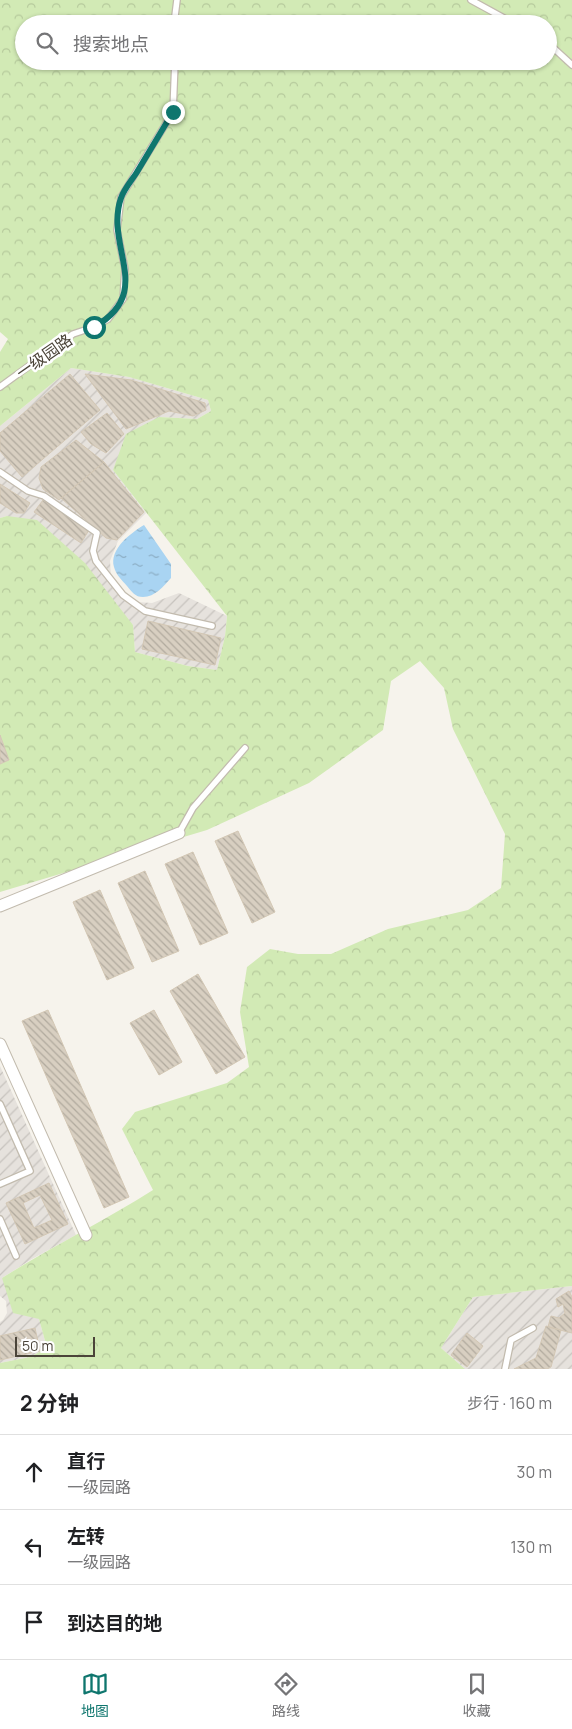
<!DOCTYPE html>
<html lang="zh">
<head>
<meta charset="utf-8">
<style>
	:root { --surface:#fff; --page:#f2f2f2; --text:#202124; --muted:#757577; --line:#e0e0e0; --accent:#0f766e }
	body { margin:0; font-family:Manrope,"Noto Sans SC",sans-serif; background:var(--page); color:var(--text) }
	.scale { position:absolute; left:15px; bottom:12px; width:80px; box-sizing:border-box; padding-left:5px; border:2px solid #4b4439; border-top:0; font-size:14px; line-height:18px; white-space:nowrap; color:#4b4439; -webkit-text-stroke:4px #fff; paint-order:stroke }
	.stop { position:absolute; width:15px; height:15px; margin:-11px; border:4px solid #0f766e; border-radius:50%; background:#fff }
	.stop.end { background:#0f766e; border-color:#fff; box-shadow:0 1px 5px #0008 }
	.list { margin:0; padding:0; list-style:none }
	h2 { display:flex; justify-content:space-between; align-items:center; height:65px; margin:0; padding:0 20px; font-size:21px }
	h2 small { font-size:16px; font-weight:400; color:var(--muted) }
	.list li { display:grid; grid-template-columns:32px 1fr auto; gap:15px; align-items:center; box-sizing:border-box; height:75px; padding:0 20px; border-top:1px solid var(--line) }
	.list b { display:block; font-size:19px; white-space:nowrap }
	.list p { margin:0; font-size:16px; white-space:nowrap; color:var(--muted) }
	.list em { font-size:16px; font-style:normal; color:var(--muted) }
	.icon { flex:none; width:28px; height:28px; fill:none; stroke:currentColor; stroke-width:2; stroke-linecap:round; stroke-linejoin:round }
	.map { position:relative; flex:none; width:572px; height:1369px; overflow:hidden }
	.search { position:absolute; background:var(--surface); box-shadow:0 1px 4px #0004; left:15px; right:15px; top:15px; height:55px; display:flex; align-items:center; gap:12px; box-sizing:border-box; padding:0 18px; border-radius:28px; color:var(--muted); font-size:19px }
	.sheet { height:290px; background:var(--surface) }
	nav { display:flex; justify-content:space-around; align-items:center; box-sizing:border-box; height:70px; border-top:1px solid var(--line); background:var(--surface); font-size:14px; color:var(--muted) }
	nav a { display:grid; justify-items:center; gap:2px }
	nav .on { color:var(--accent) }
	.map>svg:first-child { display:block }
	.industrial { fill:url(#industrial-furrows) }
	.forest { fill:url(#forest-crowns); fill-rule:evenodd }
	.water { fill:url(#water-ripples) }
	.building { fill:url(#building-back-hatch); stroke:#d3c7b4; fill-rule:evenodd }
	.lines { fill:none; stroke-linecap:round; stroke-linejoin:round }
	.service-casing { stroke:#c2bbae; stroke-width:8 }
	.minor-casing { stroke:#c2bbae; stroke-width:13 }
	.service { stroke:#fff; stroke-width:5.5 }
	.minor { stroke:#fff; stroke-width:11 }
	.route { stroke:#0f766e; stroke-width:6 }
	.labels { text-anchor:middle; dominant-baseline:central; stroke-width:5; stroke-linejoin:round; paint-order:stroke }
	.street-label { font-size:16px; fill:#4b4439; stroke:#fff }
</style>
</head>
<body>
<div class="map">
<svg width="572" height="1369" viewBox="0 0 572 1369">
	<defs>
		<pattern id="industrial-furrows" width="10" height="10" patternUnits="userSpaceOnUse" patternTransform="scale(1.25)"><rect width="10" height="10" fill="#e6e2dd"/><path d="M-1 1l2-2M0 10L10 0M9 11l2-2" fill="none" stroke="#c7c3be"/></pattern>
		<pattern id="forest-crowns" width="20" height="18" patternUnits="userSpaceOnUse" patternTransform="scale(1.25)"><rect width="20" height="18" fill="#d2eab5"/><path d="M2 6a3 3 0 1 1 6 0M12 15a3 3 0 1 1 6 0" fill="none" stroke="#b6ca9c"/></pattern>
		<pattern id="water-ripples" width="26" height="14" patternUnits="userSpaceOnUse" patternTransform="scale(1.25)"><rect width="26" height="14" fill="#a9d4f2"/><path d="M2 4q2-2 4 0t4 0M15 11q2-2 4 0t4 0" fill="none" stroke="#8caec5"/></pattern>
		<pattern id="building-back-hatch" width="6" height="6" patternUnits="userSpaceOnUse" patternTransform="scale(1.25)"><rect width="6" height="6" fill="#d8cfc1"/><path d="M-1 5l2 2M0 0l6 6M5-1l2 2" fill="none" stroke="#b1aa9e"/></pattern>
	</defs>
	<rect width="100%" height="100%" fill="#f6f3ec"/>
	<!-- industrial -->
	<path class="industrial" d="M 71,368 L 129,377 L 208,400 L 211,411 L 197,419 L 159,417 L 113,470 L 146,513 L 118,541 L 110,561 L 111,576 L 124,594 L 137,602 L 152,603 L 179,593 L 227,616 L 225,636 L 217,670 L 188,666 L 135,652 L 133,625 L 7,516 L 0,518 L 0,426 Z
		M 0,1066 L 76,1235 L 32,1259 L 2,1278 L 39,1319 L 47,1348 L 30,1357 L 0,1363 L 0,1322 L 3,1320 L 7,1313 L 6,1301 L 0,1296 Z
		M 572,1286 L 572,1369 L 465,1369 L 441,1348 L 473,1297 Z"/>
	<!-- forest -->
	<path class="forest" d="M 0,0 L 572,0 L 572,1286 L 473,1297 L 441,1348 L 465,1369 L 0,1369 L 0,1363 L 30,1357 L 47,1348 L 39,1319 L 13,1313 L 2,1278 C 51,1247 104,1221 153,1190 L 122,1129 L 135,1112 L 227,1083 L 249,1067 L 240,1012 L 247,967 L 270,949 L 298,954 L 331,954 L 388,929 L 468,910 L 501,888 L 505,834 L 453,729 L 444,688 L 420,661 L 391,681 L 383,730 L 309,783 L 207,830 L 0,892 L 0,764 L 9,760 L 0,735 L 0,518 L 7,516 L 37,520 L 85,563 L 133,625 L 135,652 L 188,666 L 217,670 L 225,636 L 227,616 L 113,470 L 126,434 L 159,417 L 197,419 L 211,411 L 208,400 L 129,377 L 71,368 L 0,426 L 0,352 L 8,339 L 0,332 ZM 24,24 L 548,24 L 548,61 L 24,61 Z"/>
	<!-- water -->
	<path class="water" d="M 144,525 L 171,564 L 171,578 C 164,586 155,597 143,597 C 135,597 132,592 127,586 C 122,580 116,575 114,567 C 109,549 131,533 144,525 Z"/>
	<!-- building -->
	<path class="building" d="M 70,374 L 100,410 L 22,477 L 0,451 L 0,433 Z
		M 85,374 L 131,380 L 205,403 L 206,410 L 193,416 L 169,411 L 126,429 Z
		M 107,413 L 124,434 L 106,453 L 91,444 L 81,432 Z
		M 76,440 L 104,462 L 59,500 L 43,489 L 39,478 L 41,467 Z
		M 104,462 L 144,512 L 117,540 L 106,538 L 61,498 Z
		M 0,484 L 30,503 L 24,513 L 16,513 L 0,503 Z
		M 43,500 L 89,530 L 81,543 L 34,512 Z
		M 148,621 L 221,638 L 215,665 L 142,649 Z
		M 0,735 L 9,760 L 0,764 Z
		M 238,831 L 275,912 L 252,923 L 215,841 Z
		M 193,852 L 228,933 L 200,945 L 165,864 Z
		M 145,871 L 179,951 L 152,962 L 118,883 Z
		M 100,890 L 134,968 L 107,980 L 73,902 Z
		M 198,974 L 245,1057 L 216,1074 L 170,991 Z
		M 48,1010 L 129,1197 L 104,1208 L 22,1021 Z
		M 154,1010 L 182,1062 L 159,1075 L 130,1023 Z
		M 49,1183 L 68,1224 L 25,1244 L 6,1203 ZM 40,1195 L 52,1220 L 34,1228 L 23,1203 Z
		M 569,1291 L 572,1297 L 572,1333 L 548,1327 L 551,1316 L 559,1318 L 565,1313 L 563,1304 L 558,1307 L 556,1299 Z
		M 546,1326 L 561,1330 L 551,1367 L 547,1369 L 514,1369 L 536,1358 Z
		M 35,1328 L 40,1351 L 0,1360 L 0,1336 Z
		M 467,1333 L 483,1346 L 467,1367 L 451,1355 Z"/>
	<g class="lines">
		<defs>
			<path id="service" d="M 471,0 L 515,24
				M 174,24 L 177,0
				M 548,43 L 572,65
				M 0,387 L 73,334 L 94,327 L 108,319 L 123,299 L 125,269 L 117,230 L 121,197 L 173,112 L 175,61
				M 0,472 L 28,491 L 44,496 L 97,533 L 93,551 L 96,561 L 123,595 L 145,611 L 212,626
				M 179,833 L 193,808 L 245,748
				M 0,1104 L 30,1171 L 0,1184
				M 0,1219 L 16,1256
				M 505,1369 L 511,1340 L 533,1328"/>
			<path id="minor" d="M 0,906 L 179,833
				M 0,1044 L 86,1235"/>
		</defs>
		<!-- service casing -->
		<use href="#service" class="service-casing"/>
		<!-- minor casing -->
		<use href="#minor" class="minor-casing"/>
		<!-- service -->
		<use href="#service" class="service"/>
		<!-- minor -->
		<use href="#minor" class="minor"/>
	</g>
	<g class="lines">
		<!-- route -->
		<path class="route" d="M 94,327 C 156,292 104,247 121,198 C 124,189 132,180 137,172 C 149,152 161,132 173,112"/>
	</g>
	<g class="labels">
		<!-- street labels -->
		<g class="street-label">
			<text transform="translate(44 356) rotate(-35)">一级园路</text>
		</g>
	</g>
</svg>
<div class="scale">50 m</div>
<div class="stop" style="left:94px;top:327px"></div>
<div class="stop end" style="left:173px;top:112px"></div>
<div class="search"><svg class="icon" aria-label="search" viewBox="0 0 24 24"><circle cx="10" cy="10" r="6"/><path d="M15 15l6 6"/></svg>搜索地点</div>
</div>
<section class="sheet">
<h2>2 分钟<small>步行 · 160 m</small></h2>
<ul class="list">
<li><svg class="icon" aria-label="ahead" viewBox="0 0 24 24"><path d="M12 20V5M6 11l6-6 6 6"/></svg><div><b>直行</b><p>一级园路</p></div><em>30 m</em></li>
<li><svg class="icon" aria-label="left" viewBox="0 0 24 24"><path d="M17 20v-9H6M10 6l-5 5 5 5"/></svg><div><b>左转</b><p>一级园路</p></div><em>130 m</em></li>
<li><svg class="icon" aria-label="arrive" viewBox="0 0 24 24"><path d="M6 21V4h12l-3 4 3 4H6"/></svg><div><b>到达目的地</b></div></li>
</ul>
</section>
<nav>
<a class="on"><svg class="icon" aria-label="map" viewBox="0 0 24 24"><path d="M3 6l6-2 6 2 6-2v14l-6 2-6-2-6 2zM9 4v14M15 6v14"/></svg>地图</a>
<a><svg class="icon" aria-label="directions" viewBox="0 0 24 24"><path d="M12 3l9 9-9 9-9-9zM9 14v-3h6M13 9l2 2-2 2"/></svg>路线</a>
<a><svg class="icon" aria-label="saved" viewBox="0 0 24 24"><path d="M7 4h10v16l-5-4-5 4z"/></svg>收藏</a>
</nav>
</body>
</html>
